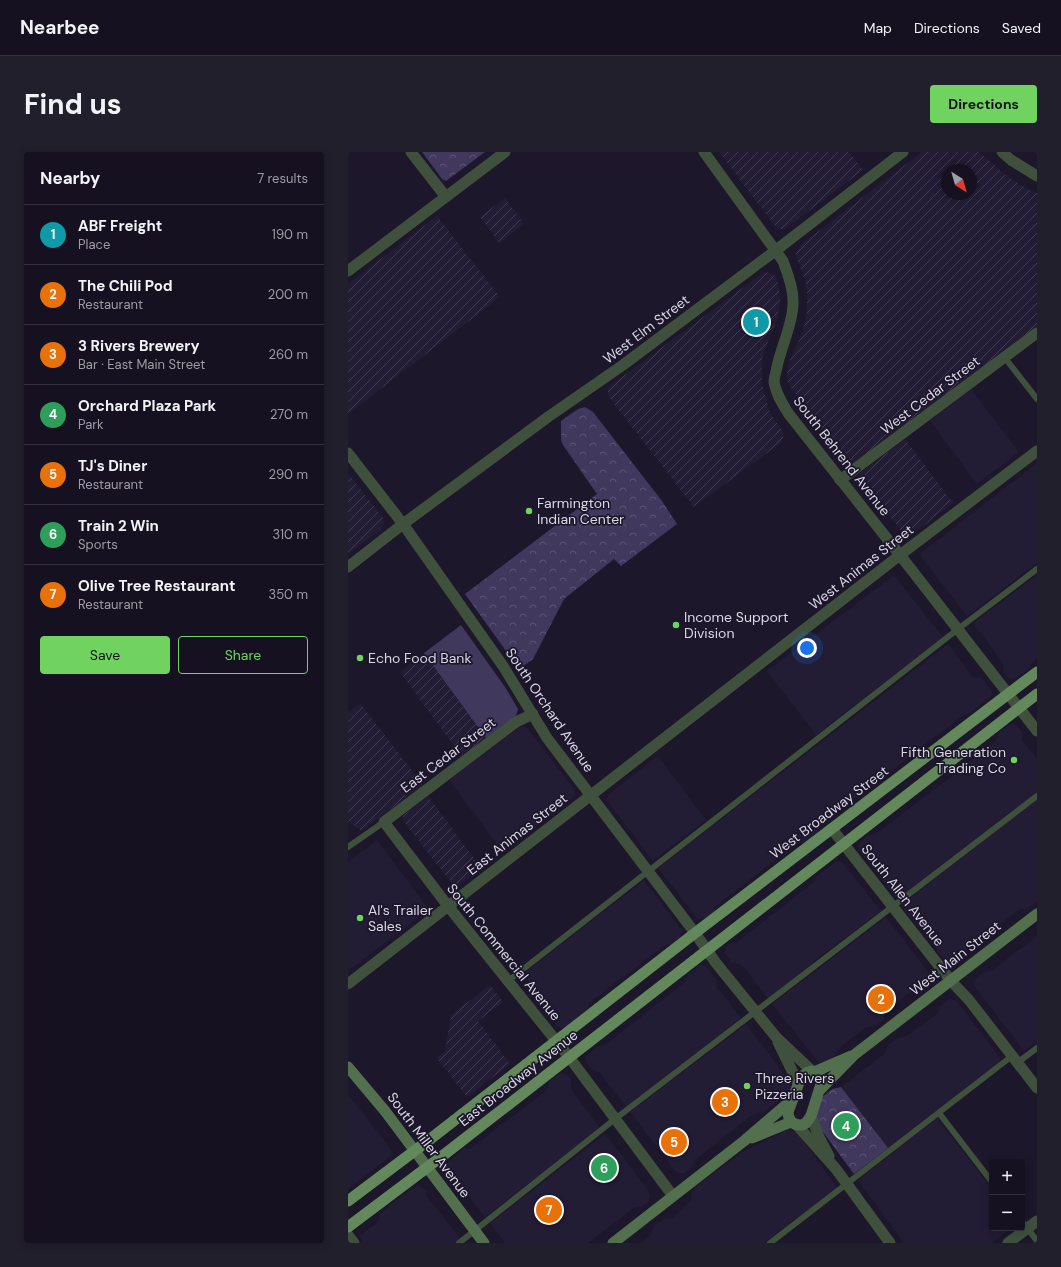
<!DOCTYPE html>
<html lang="en">
<head>
<meta charset="utf-8">
<style>
	:root { --surface:#151120; --page:#221f2d; --text:#f1f3f6; --muted:#9d9da5; --line:#34313e; --accent:#70d35f }
	body { margin:0; font-family:"DM Sans",sans-serif; background:var(--page); color:var(--text) }
	.controls { position:absolute; right:12px; bottom:12px; display:grid; overflow:hidden; border-radius:4px; box-shadow:0 2px 10px #0003 }
	.controls button { width:36px; height:36px; display:grid; place-items:center; padding:0; border:0; border-bottom:1px solid var(--line); background:var(--surface); color:var(--text); font:20px sans-serif }
	.compass { position:absolute; left:593px; top:12px; width:36px; height:36px; border-radius:50%; background:var(--surface); box-shadow:0 2px 10px #0003; rotate:143deg }
	.you { position:absolute; left:459px; top:496px; width:14px; height:14px; margin:-10px; border:3px solid #fff; border-radius:50%; background:#1a73e8; box-shadow:0 0 0 6px #1a73e833 }
	.badge { display:grid; place-items:center; width:26px; height:26px; border-radius:50%; background:var(--accent); color:#fff; font-size:13px; font-weight:700 }
	.pin { position:absolute; translate:-50% -50%; border:2px solid #fff; box-shadow:0 1px 4px #0006 }
	.list { margin:0; padding:0; list-style:none }
	h2 { display:flex; justify-content:space-between; align-items:center; height:52px; margin:0; padding:0 16px; font-size:17px }
	h2 small { font-size:13px; font-weight:400; color:var(--muted) }
	.list li { display:grid; grid-template-columns:26px 1fr auto; gap:12px; align-items:center; box-sizing:border-box; height:60px; padding:0 16px; border-top:1px solid var(--line) }
	.list b { display:block; font-size:15px; white-space:nowrap }
	.list p { margin:0; font-size:13px; white-space:nowrap; color:var(--muted) }
	.list em { font-size:13px; font-style:normal; color:var(--muted) }
	.actions { display:flex; gap:8px; padding:12px 16px }
	.actions a { flex:1; padding:9px 0; border:1px solid var(--accent); border-radius:4px; text-align:center; font-size:14px; color:var(--accent) }
	.actions .main { background:var(--accent); color:#111 }
	.map { position:relative; flex:none; width:689px; height:1091px; overflow:hidden; border-radius:4px }
	header { display:flex; align-items:center; gap:24px; box-sizing:border-box; height:56px; padding:0 20px; background:var(--surface); border-bottom:1px solid var(--line) }
	header strong { font-size:19px }
	nav { display:flex; gap:22px; margin-inline-start:auto; font-size:14px }
	.intro { display:flex; align-items:center; justify-content:space-between; box-sizing:border-box; height:96px; padding:0 24px }
	h1 { margin:0; font-size:28px }
	.button { padding:10px 18px; border-radius:4px; background:var(--accent); color:#111; font-size:14px; font-weight:700 }
	main { display:flex; gap:24px; padding:0 24px }
	aside { flex:1; background:var(--surface); border-radius:4px; box-shadow:0 2px 10px #0003 }
	.map>svg:first-child { display:block }
	.built { fill:#231c35 }
	.industrial { fill:url(#industrial-furrows); fill-rule:evenodd }
	.green { fill:#41385d }
	.park { fill:url(#park-crowns) }
	.lines { fill:none; stroke-linecap:round; stroke-linejoin:round }
	.service { stroke:#3f513c; stroke-width:6 }
	.minor { stroke:#3f513c; stroke-width:11 }
	.tertiary { stroke:#3f513c; stroke-width:11 }
	.secondary { stroke:#53704e; stroke-width:11 }
	.primary { stroke:#62885b; stroke-width:11 }
	.poi-dot { fill:#70d35f; stroke:#1c172a; stroke-width:1.5 }
	.labels { text-anchor:middle; dominant-baseline:central; stroke-width:3.5; stroke-linejoin:round; paint-order:stroke }
	.street-label { font-size:14px; fill:#dad7e5; stroke:#1c172a }
	.poi-label { font-size:14px; fill:#dad7e5; stroke:#1c172a; text-anchor:start }
</style>
</head>
<body>
<header>
<strong>Nearbee</strong>
<nav><a>Map</a><a>Directions</a><a>Saved</a></nav>
</header>
<div class="intro"><h1>Find us</h1><a class="button">Directions</a></div>
<main>
<aside>
<h2>Nearby<small>7 results</small></h2>
<ul class="list">
<li><span class="badge" style="background:#0f9aa8">1</span><div><b>ABF Freight</b><p>Place</p></div><em>190 m</em></li>
<li><span class="badge" style="background:#e8710a">2</span><div><b>The Chili Pod</b><p>Restaurant</p></div><em>200 m</em></li>
<li><span class="badge" style="background:#e8710a">3</span><div><b>3 Rivers Brewery</b><p>Bar · East Main Street</p></div><em>260 m</em></li>
<li><span class="badge" style="background:#2e9e5b">4</span><div><b>Orchard Plaza Park</b><p>Park</p></div><em>270 m</em></li>
<li><span class="badge" style="background:#e8710a">5</span><div><b>TJ's Diner</b><p>Restaurant</p></div><em>290 m</em></li>
<li><span class="badge" style="background:#2e9e5b">6</span><div><b>Train 2 Win</b><p>Sports</p></div><em>310 m</em></li>
<li><span class="badge" style="background:#e8710a">7</span><div><b>Olive Tree Restaurant</b><p>Restaurant</p></div><em>350 m</em></li>
</ul>
<div class="actions"><a class="main">Save</a><a>Share</a></div>
</aside>
<div class="map">
<svg width="689" height="1091" viewBox="0 0 689 1091">
	<defs>
		<pattern id="industrial-furrows" width="10" height="10" patternUnits="userSpaceOnUse"><rect width="10" height="10" fill="#231c35"/><path d="M-1 1l2-2M0 10L10 0M9 11l2-2" fill="none" stroke="#423c52"/></pattern>
		<pattern id="park-crowns" width="20" height="18" patternUnits="userSpaceOnUse"><rect width="20" height="18" fill="#41385d"/><path d="M2 6a3 3 0 1 1 6 0M12 15a3 3 0 1 1 6 0" fill="none" stroke="#5c5474"/></pattern>
	</defs>
	<rect width="100%" height="100%" fill="#1c172a"/>
	<!-- built -->
	<path class="built" d="M 623,237 L 671,300 L 629,332 L 582,269 Z
		M 689,311 L 689,411 L 619,464 L 573,405 L 573,401 Z
		M 689,423 L 689,506 L 684,511 L 680,518 L 668,526 L 662,527 L 656,522 L 655,519 L 655,511 L 625,471 Z
		M 545,424 L 548,426 L 595,485 L 468,583 L 419,519 Z
		M 600,492 L 625,525 L 628,526 L 634,526 L 643,538 L 644,542 L 641,546 L 622,561 L 617,562 L 472,673 L 469,681 L 456,690 L 448,692 L 368,754 L 366,760 L 358,766 L 353,767 L 348,765 L 310,716 Z
		M 665,572 L 670,574 L 674,580 L 674,588 L 689,607 L 689,640 L 549,747 L 511,698 L 511,691 L 520,683 L 526,683 L 604,624 L 605,618 L 608,615 L 617,614 L 647,590 L 650,582 L 652,579 L 661,573 Z
		M 175,574 L 180,577 L 226,637 L 227,642 L 226,645 L 155,700 L 101,628 L 172,575 Z
		M 310,604 L 358,668 L 305,709 L 258,647 L 261,642 Z
		M 689,647 L 689,749 L 679,757 L 672,757 L 668,760 L 618,797 L 614,806 L 606,812 L 600,812 L 553,753 Z
		M 29,688 L 80,756 L 80,758 L 0,819 L 0,710 Z
		M 489,709 L 495,711 L 533,759 L 465,810 L 461,815 L 420,847 L 395,814 L 392,812 L 384,811 L 377,801 L 377,795 L 382,791 L 389,790 L 466,730 L 469,724 Z
		M 296,728 L 334,778 L 332,786 L 324,792 L 317,793 L 241,851 L 239,858 L 218,875 L 213,876 L 210,875 L 204,868 L 205,859 L 175,822 Z
		M 538,765 L 581,821 L 582,828 L 575,834 L 567,836 L 538,860 L 536,867 L 527,874 L 517,876 L 491,896 L 486,906 L 472,912 L 424,852 Z
		M 689,784 L 689,889 L 676,899 L 627,835 L 625,831 L 628,826 L 635,820 L 643,819 Z
		M 352,813 L 358,814 L 369,828 L 369,835 L 393,866 L 278,955 L 251,920 L 245,918 L 238,910 L 238,904 L 248,895 L 257,893 L 337,830 L 340,822 Z
		M 601,847 L 607,848 L 611,852 L 652,906 L 651,910 L 540,996 L 493,935 L 536,902 L 540,893 L 549,886 L 557,885 L 590,861 L 592,854 Z
		M 398,872 L 442,929 L 444,935 L 442,940 L 416,960 L 404,963 L 346,1009 L 342,1017 L 337,1021 L 330,1021 L 327,1019 L 282,960 Z
		M 212,921 L 218,922 L 222,925 L 223,929 L 223,937 L 252,976 L 137,1065 L 101,1018 L 100,1013 L 101,1009 L 116,996 L 122,997 L 199,938 L 201,929 Z
		M 0,942 L 45,1000 L 43,1004 L 0,1037 Z
		M 589,966 L 644,1037 L 644,1076 L 663,1076 L 643,1091 L 556,1091 L 510,1028 Z
		M 441,977 L 445,978 L 450,981 L 489,1036 L 416,1091 L 293,1091 L 302,1084 L 307,1073 L 316,1067 L 325,1066 L 343,1048 L 343,1041 L 351,1032 L 394,1000 Z
		M 257,982 L 300,1038 L 302,1045 L 300,1050 L 293,1055 L 287,1055 L 240,1091 L 157,1091 L 142,1071 Z
		M 70,1033 L 78,1037 L 80,1039 L 77,1042 L 113,1087 L 108,1091 L 15,1091 L 12,1084 L 30,1070 L 33,1060 L 66,1035 Z"/>
	<!-- industrial -->
	<path class="industrial" d="M 371,0 L 501,0 L 515,18 L 437,77 L 430,77 L 427,74 Z
		M 574,0 L 632,0 L 656,22 L 676,35 L 689,41 L 689,174 L 503,315 L 440,232 L 439,222 L 441,210 L 455,179 L 459,159 L 459,139 L 457,128 L 449,108 L 448,101 L 454,92 ZM 599,18 L 623,18 L 623,42 L 599,42 Z
		M 157,46 L 176,72 L 151,91 L 132,65 Z
		M 89,64 L 152,145 L 0,262 L 0,132 Z
		M 416,120 L 423,121 L 427,124 L 429,128 L 432,142 L 432,150 L 429,168 L 415,202 L 414,210 L 414,232 L 422,261 L 436,281 L 434,290 L 346,355 L 263,248 L 260,242 L 260,237 L 263,233 Z
		M 557,287 L 605,351 L 561,385 L 557,384 L 510,323 Z
		M 0,321 L 35,366 L 36,370 L 35,374 L 32,378 L 0,402 Z
		M 76,501 L 138,586 L 114,605 L 52,520 Z
		M 12,551 L 75,633 L 13,679 L 0,669 L 0,560 Z
		M 80,644 L 133,716 L 109,735 L 105,733 L 54,667 L 56,663 Z
		M 142,833 L 155,850 L 130,869 L 162,912 L 119,945 L 89,906 L 97,899 L 103,863 Z"/>
	<!-- green -->
	<path class="green" d="M 113,473 L 157,535 L 170,557 L 168,564 L 138,586 L 76,501 Z"/>
	<!-- park -->
	<path class="park" d="M 74,0 L 137,0 L 98,29 L 94,27 Z
		M 237,255 L 245,260 L 314,349 L 329,372 L 273,414 L 266,407 L 216,447 L 185,507 L 171,517 L 117,442 L 249,342 L 215,293 L 213,288 L 213,269 L 230,257 Z
		M 493,935 L 540,996 L 506,1022 L 475,980 L 469,968 L 468,960 L 473,946 L 484,937 Z"/>
	<g class="lines">
		<!-- service -->
		<path class="service" d="M 657,206 L 689,247
			M 0,695 L 36,670
			M 160,829 L 610,477 L 689,417
			M 669,911 L 689,896
			M 591,961 L 644,1030
			M 674,1069 L 689,1089
			M 111,1091 L 267,967 L 689,644
			M 422,1091 L 664,904"/>
		<!-- minor -->
		<path class="minor" d="M 63,0 L 98,45
			M 492,328 L 689,181
			M 185,562 L 168,570 L 36,670 L 100,754 L 221,905 L 325,1044
			M 484,677 L 603,829 L 621,848 L 689,936
			M 0,832 L 552,403 L 689,299
			M 0,1083 L 6,1091"/>
		<!-- tertiary -->
		<path class="tertiary" d="M 356,0 L 435,109 C 440,123 446,138 445,153 C 444,174 433,195 429,215 C 428,220 426,226 426,230 C 428,242 434,251 440,261 L 552,403 L 689,579
			M 654,0 L 663,8 L 689,24
			M 0,119 L 157,0
			M 0,301 L 55,372 L 155,514 L 199,586 L 347,781 L 368,811 L 428,885 L 464,919
			M 0,415 L 55,372 L 200,265 L 275,213 L 427,99 L 555,0
			M 430,890 L 450,931
			M 463,964 L 471,985 L 481,1004
			M 448,972 L 488,1017 L 542,1091
			M 660,1091 L 689,1069"/>
		<!-- secondary -->
		<path class="secondary" d="M 0,915 L 37,959 L 136,1091
			M 464,919 L 472,924 L 473,932 L 463,964 L 458,971 L 454,973 C 445,974 440,968 440,960 L 453,925 L 460,920 Z
			M 466,920 L 503,904
			M 472,938 L 506,903 L 689,762
			M 404,986 L 443,970
			M 265,1091 L 396,989 L 445,947"/>
		<!-- primary -->
		<path class="primary" d="M 0,1049 L 81,988 L 347,781 L 689,520
			M 0,1075 L 93,1005 L 689,542"/>
	</g>
	<!-- markers -->
	<g class="poi-dot">
		<circle cx="181" cy="359" r="4"/>
		<circle cx="328" cy="473" r="4"/>
		<circle cx="12" cy="506" r="4"/>
		<circle cx="666" cy="608" r="4"/>
		<circle cx="12" cy="766" r="4"/>
		<circle cx="399" cy="934" r="4"/>
	</g>
	<g class="labels">
		<!-- street labels -->
		<g class="street-label">
			<text transform="translate(298 177) rotate(-37)">West Elm Street</text>
			<text transform="translate(582 243) rotate(-37)">West Cedar Street</text>
			<text transform="translate(494 304) rotate(52)">South Behrend Avenue</text>
			<text transform="translate(513 415) rotate(-38)">West Animas Street</text>
			<text transform="translate(202 558) rotate(56)">South Orchard Avenue</text>
			<text transform="translate(100 603) rotate(-37)">East Cedar Street</text>
			<text transform="translate(481 660) rotate(-37)">West Broadway Street</text>
			<text transform="translate(169 682) rotate(-38)">East Animas Street</text>
			<text transform="translate(555 743) rotate(52)">South Allen Avenue</text>
			<text transform="translate(156 800) rotate(51)">South Commercial Avenue</text>
			<text transform="translate(607 806) rotate(-38)">West Main Street</text>
			<text transform="translate(170 926) rotate(-38)">East Broadway Avenue</text>
			<text transform="translate(81 993) rotate(53)">South Miller Avenue</text>
		</g>
		<!-- poi labels -->
		<g class="poi-label">
			<text x="189" y="351">Farmington<tspan x="189" dy="16">Indian Center</tspan></text>
			<text x="336" y="465">Income Support<tspan x="336" dy="16">Division</tspan></text>
			<text x="20" y="506">Echo Food Bank</text>
			<text x="658" y="600" text-anchor="end">Fifth Generation<tspan x="658" dy="16">Trading Co</tspan></text>
			<text x="20" y="758">Al's Trailer<tspan x="20" dy="16">Sales</tspan></text>
			<text x="407" y="926">Three Rivers<tspan x="407" dy="16">Pizzeria</tspan></text>
		</g>
	</g>
</svg>
<div class="controls">
<button>+</button>
<button>−</button>
</div>
<svg class="compass" viewBox="-18 -18 36 36"><path d="M0-13l5 13h-10z" fill="#e53935"/><path d="M0 13l5-13h-10z" fill="#9d9da5"/></svg>
<div class="you"></div>
<div class="pin badge" style="left:408px;top:170px;background:#0f9aa8">1</div>
<div class="pin badge" style="left:533px;top:847px;background:#e8710a">2</div>
<div class="pin badge" style="left:377px;top:950px;background:#e8710a">3</div>
<div class="pin badge" style="left:498px;top:974px;background:#2e9e5b">4</div>
<div class="pin badge" style="left:326px;top:990px;background:#e8710a">5</div>
<div class="pin badge" style="left:256px;top:1016px;background:#2e9e5b">6</div>
<div class="pin badge" style="left:201px;top:1058px;background:#e8710a">7</div>
</div>
</main>
</body>
</html>
